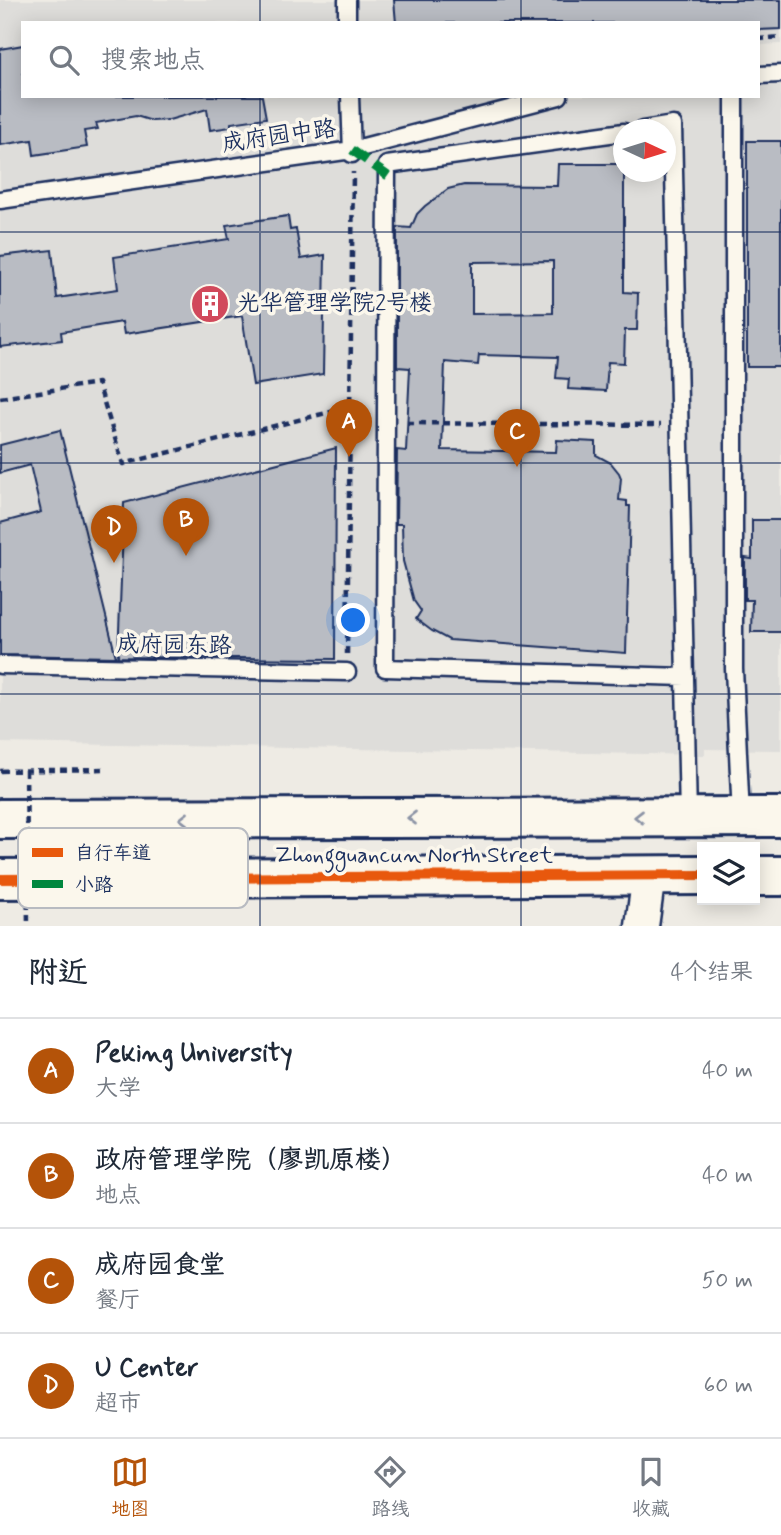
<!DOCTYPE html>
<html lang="zh">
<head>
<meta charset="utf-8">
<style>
	:root { --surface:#fff; --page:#f6f6f7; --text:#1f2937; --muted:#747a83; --line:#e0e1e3; --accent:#b45309 }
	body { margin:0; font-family:Mynerve,"LXGW WenKai TC",sans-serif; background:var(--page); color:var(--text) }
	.controls { position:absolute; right:21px; bottom:21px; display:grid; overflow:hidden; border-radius:0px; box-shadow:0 4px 18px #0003 }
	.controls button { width:63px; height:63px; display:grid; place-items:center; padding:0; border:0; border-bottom:2px solid var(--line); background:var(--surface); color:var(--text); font:35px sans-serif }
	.compass { position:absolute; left:613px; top:119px; width:63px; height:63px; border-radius:50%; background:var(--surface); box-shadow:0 4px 18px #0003; rotate:94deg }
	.you { position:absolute; left:354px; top:621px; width:24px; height:24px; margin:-18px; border:5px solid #fff; border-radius:50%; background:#1a73e8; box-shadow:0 0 0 10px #1a73e833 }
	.badge { display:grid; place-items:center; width:46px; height:46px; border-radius:50%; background:var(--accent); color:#fff; font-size:23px; font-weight:700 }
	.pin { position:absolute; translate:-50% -58px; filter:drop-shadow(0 2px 4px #0008) }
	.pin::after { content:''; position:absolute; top:37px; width:24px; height:21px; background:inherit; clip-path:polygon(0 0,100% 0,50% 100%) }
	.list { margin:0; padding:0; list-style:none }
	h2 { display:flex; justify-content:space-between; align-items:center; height:91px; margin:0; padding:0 28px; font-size:30px }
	h2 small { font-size:23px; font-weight:400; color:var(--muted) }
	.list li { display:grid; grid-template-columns:46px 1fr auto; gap:21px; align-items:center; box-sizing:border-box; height:105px; padding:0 28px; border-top:2px solid var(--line) }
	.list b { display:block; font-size:26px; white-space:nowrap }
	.list p { margin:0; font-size:23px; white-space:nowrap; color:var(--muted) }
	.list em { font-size:23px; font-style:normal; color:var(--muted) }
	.icon { flex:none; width:38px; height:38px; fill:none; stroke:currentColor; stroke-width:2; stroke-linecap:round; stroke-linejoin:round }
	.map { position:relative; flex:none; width:781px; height:926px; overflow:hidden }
	.search { position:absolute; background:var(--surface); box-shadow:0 4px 18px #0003; left:21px; right:21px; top:21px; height:77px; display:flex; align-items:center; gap:18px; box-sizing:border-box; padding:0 24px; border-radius:0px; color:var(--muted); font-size:26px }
	.sheet { height:511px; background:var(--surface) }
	nav { display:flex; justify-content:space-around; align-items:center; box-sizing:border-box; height:98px; border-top:2px solid var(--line); background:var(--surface); font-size:19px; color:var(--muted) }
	nav a { display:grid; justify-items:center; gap:4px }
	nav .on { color:var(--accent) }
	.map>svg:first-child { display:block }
	.built { fill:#deddda; fill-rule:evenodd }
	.building { fill:#b9bcc3; stroke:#1b2f5e; stroke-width:2; fill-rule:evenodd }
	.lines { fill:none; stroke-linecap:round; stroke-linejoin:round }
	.service-casing { stroke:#1b2f5e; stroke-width:21 }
	.minor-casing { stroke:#1b2f5e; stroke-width:37 }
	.primary-casing { stroke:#1b2f5e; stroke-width:44 }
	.path { stroke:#1b2f5e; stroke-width:4.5; stroke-dasharray:7 5; stroke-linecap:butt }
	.service { stroke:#fbf7ec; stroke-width:16 }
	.minor { stroke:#fbf7ec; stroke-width:32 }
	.primary { stroke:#fbf7ec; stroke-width:38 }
	.path-bridge { stroke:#1b2f5e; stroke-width:4.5; stroke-dasharray:7 5; stroke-linecap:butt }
	.quiet { stroke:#00873e; stroke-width:9; stroke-dasharray:18 9; stroke-linecap:butt }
	.cycleway-casing { stroke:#fbf7ec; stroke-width:15 }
	.cycleway { stroke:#e8590c; stroke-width:10 }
	.oneway { stroke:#8b93a5 }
	.grid { fill:none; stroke:#1b2f5e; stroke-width:2; stroke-opacity:0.55 }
	.labels { text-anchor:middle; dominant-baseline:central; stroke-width:7; stroke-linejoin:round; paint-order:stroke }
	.street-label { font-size:23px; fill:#1b2f5e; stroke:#fbf7ec }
	.poi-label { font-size:23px; fill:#1b2f5e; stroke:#fbf7ec; text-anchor:start }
	.key { fill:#fbf7ec; stroke:#b8bbc1; stroke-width:2 }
	.key-label { font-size:19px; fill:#1b2f5e }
</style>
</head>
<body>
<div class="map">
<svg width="781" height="926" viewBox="0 0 781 926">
	<rect width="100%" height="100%" fill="#eeebe4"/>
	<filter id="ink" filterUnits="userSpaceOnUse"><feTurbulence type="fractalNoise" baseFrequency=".0143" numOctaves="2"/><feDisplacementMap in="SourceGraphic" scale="14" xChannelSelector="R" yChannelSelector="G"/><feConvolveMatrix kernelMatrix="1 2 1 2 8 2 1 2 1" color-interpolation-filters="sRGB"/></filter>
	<g filter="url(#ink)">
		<!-- built -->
		<path class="built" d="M 0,0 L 781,0 L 781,44 L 758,45 L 758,23 L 23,23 L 23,96 L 758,96 L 758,66 L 781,65 L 781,750 L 705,749 L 705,755 L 0,743 ZM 624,130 L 666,130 L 666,172 L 624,172 Z"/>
		<!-- building -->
		<path class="building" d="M 394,0 L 781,0 L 781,29 L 758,30 L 758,23 L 396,23 Z
			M 23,45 L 23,96 L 262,96 L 266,118 L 231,123 L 231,127 L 210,130 L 207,109 L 169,120 L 152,121 L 136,116 L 96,123 L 98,129 L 84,131 L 87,147 L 34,155 L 32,140 L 0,145 L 0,49 Z
			M 747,141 L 781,141 L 781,367 L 747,367 Z
			M 558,164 L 624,164 L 624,292 L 638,293 L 637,330 L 625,330 L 624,363 L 608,362 L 606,391 L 568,389 L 569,379 L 556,378 L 558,357 L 479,355 L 478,365 L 445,362 L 442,450 L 556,452 L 557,440 L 596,442 L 596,455 L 611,463 L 619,473 L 621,478 L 619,500 L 627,501 L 627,506 L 630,506 L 626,653 L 449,640 L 432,631 L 416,619 L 421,611 L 414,601 L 403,561 L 402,524 L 396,524 L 397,450 L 406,451 L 410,368 L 397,367 L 397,227 L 411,228 L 417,214 L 425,206 L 448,189 L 464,185 L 557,186 ZM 553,261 L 553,313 L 472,314 L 472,262 Z
			M 288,216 L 290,230 L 296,229 L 301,259 L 325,255 L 323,374 L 253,385 L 242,316 L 124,334 L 122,322 L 61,332 L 62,340 L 0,347 L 0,256 L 52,250 L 57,298 L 118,289 L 114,257 L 229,239 L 226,225 Z
			M 60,430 L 116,657 L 0,655 L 0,523 L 41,512 L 30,465 L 0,473 L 0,445 Z
			M 336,448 L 335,659 L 118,657 L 124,503 Z
			M 752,520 L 781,520 L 781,632 L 751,632 L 752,600 L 745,600 L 745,558 L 752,559 Z"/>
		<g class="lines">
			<defs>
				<path id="service" d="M 347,0 L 347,23
					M 758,75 L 781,74
					M 350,96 L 352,154
					M 734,96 L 734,669 L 741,817
					M 642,130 L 673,125 L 688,817
					M 624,132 L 387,165 L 385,668 L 685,677
					M 0,200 L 352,150 L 559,96
					M 0,665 L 347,672"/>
				<path id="minor" d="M 642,926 L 649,875"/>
				<path id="primary" d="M 0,819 L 781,817
					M 755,876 L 781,876
					M 0,879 L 702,875"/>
			</defs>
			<!-- service casing -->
			<use href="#service" class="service-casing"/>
			<!-- minor casing -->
			<use href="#minor" class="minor-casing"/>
			<!-- primary casing -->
			<use href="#primary" class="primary-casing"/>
			<!-- path -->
			<path class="path" d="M 758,39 L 781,37
				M 0,398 L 98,383 L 123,464 L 350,407
				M 407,423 L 661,425
				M 347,654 L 353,172
				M 0,771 L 103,769"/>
			<!-- service -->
			<use href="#service" class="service"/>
			<!-- minor -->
			<use href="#minor" class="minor"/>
			<!-- primary -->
			<use href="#primary" class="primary"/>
			<!-- path-bridge -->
			<path class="path-bridge" d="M 26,770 L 28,926"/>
			<!-- quiet -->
			<path class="quiet" d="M 352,150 L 388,176"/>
			<defs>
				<path id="cycleway" d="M 0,879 L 702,875"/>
			</defs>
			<!-- cycleway casing -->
			<use href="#cycleway" class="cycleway-casing"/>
			<!-- cycleway -->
			<use href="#cycleway" class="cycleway"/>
		</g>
		<!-- one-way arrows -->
		<defs><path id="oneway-chevron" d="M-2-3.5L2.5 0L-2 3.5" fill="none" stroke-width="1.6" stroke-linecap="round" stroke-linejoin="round" transform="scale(1.75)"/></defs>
		<g class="oneway">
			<use href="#oneway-chevron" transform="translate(639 817) rotate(180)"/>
			<use href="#oneway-chevron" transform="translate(412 818) rotate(180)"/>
			<use href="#oneway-chevron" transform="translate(184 819) rotate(180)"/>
		</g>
	</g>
	<!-- grid -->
	<path class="grid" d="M 260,0 L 260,23M 521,0 L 521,23M 260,96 L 260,926M 521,96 L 521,926M 0,232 L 781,232M 0,463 L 781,463M 0,694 L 781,694"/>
	<!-- icons -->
	<defs>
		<symbol id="building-disc" viewBox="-11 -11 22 22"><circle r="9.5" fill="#d1495b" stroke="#fbf7ec"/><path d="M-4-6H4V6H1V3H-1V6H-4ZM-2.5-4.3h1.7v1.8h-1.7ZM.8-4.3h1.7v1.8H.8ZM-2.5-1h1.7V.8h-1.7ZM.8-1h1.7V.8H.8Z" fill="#fff"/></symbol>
	</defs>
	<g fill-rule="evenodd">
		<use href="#building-disc" x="188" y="282" width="44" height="44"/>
	</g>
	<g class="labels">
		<!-- street labels -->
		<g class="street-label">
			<text transform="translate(279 137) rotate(-8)">成府园中路</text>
			<text transform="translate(174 646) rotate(1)">成府园东路</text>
			<text x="414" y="856">Zhongguancun North Street</text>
		</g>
		<!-- poi labels -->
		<g class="poi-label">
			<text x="237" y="304">光华管理学院2号楼</text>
		</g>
	</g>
	<!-- legend -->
	<rect x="18" y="828" width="230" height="80" rx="10" class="key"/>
	<rect x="32" y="848" width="31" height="9" fill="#e8590c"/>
	<rect x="32" y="880" width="31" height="8" fill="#00873e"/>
	<g class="key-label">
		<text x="75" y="859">自行车道</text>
		<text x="75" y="891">小路</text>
	</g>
</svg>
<div class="controls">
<button><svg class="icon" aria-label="layers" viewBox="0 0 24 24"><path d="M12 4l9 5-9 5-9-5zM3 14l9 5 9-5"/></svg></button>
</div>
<svg class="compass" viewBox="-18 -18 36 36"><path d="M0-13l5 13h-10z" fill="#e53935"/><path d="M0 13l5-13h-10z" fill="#747a83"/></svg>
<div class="you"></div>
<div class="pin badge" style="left:349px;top:457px">A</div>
<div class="pin badge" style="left:186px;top:556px">B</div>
<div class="pin badge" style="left:517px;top:467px">C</div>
<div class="pin badge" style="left:114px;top:563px">D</div>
<div class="search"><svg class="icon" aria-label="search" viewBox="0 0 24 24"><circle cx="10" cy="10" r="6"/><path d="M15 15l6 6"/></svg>搜索地点</div>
</div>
<section class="sheet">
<h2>附近<small>4个结果</small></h2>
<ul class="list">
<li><span class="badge">A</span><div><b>Peking University</b><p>大学</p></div><em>40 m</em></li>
<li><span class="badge">B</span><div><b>政府管理学院（廖凯原楼）</b><p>地点</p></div><em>40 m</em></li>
<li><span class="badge">C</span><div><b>成府园食堂</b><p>餐厅</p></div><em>50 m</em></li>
<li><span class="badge">D</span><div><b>U Center</b><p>超市</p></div><em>60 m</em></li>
</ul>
</section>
<nav>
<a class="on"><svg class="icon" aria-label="map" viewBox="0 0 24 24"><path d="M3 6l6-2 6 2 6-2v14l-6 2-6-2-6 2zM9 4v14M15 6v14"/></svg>地图</a>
<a><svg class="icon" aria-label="directions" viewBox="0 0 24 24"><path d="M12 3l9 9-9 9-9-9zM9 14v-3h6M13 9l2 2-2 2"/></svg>路线</a>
<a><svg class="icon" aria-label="saved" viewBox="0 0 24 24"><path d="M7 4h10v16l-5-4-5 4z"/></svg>收藏</a>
</nav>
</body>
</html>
